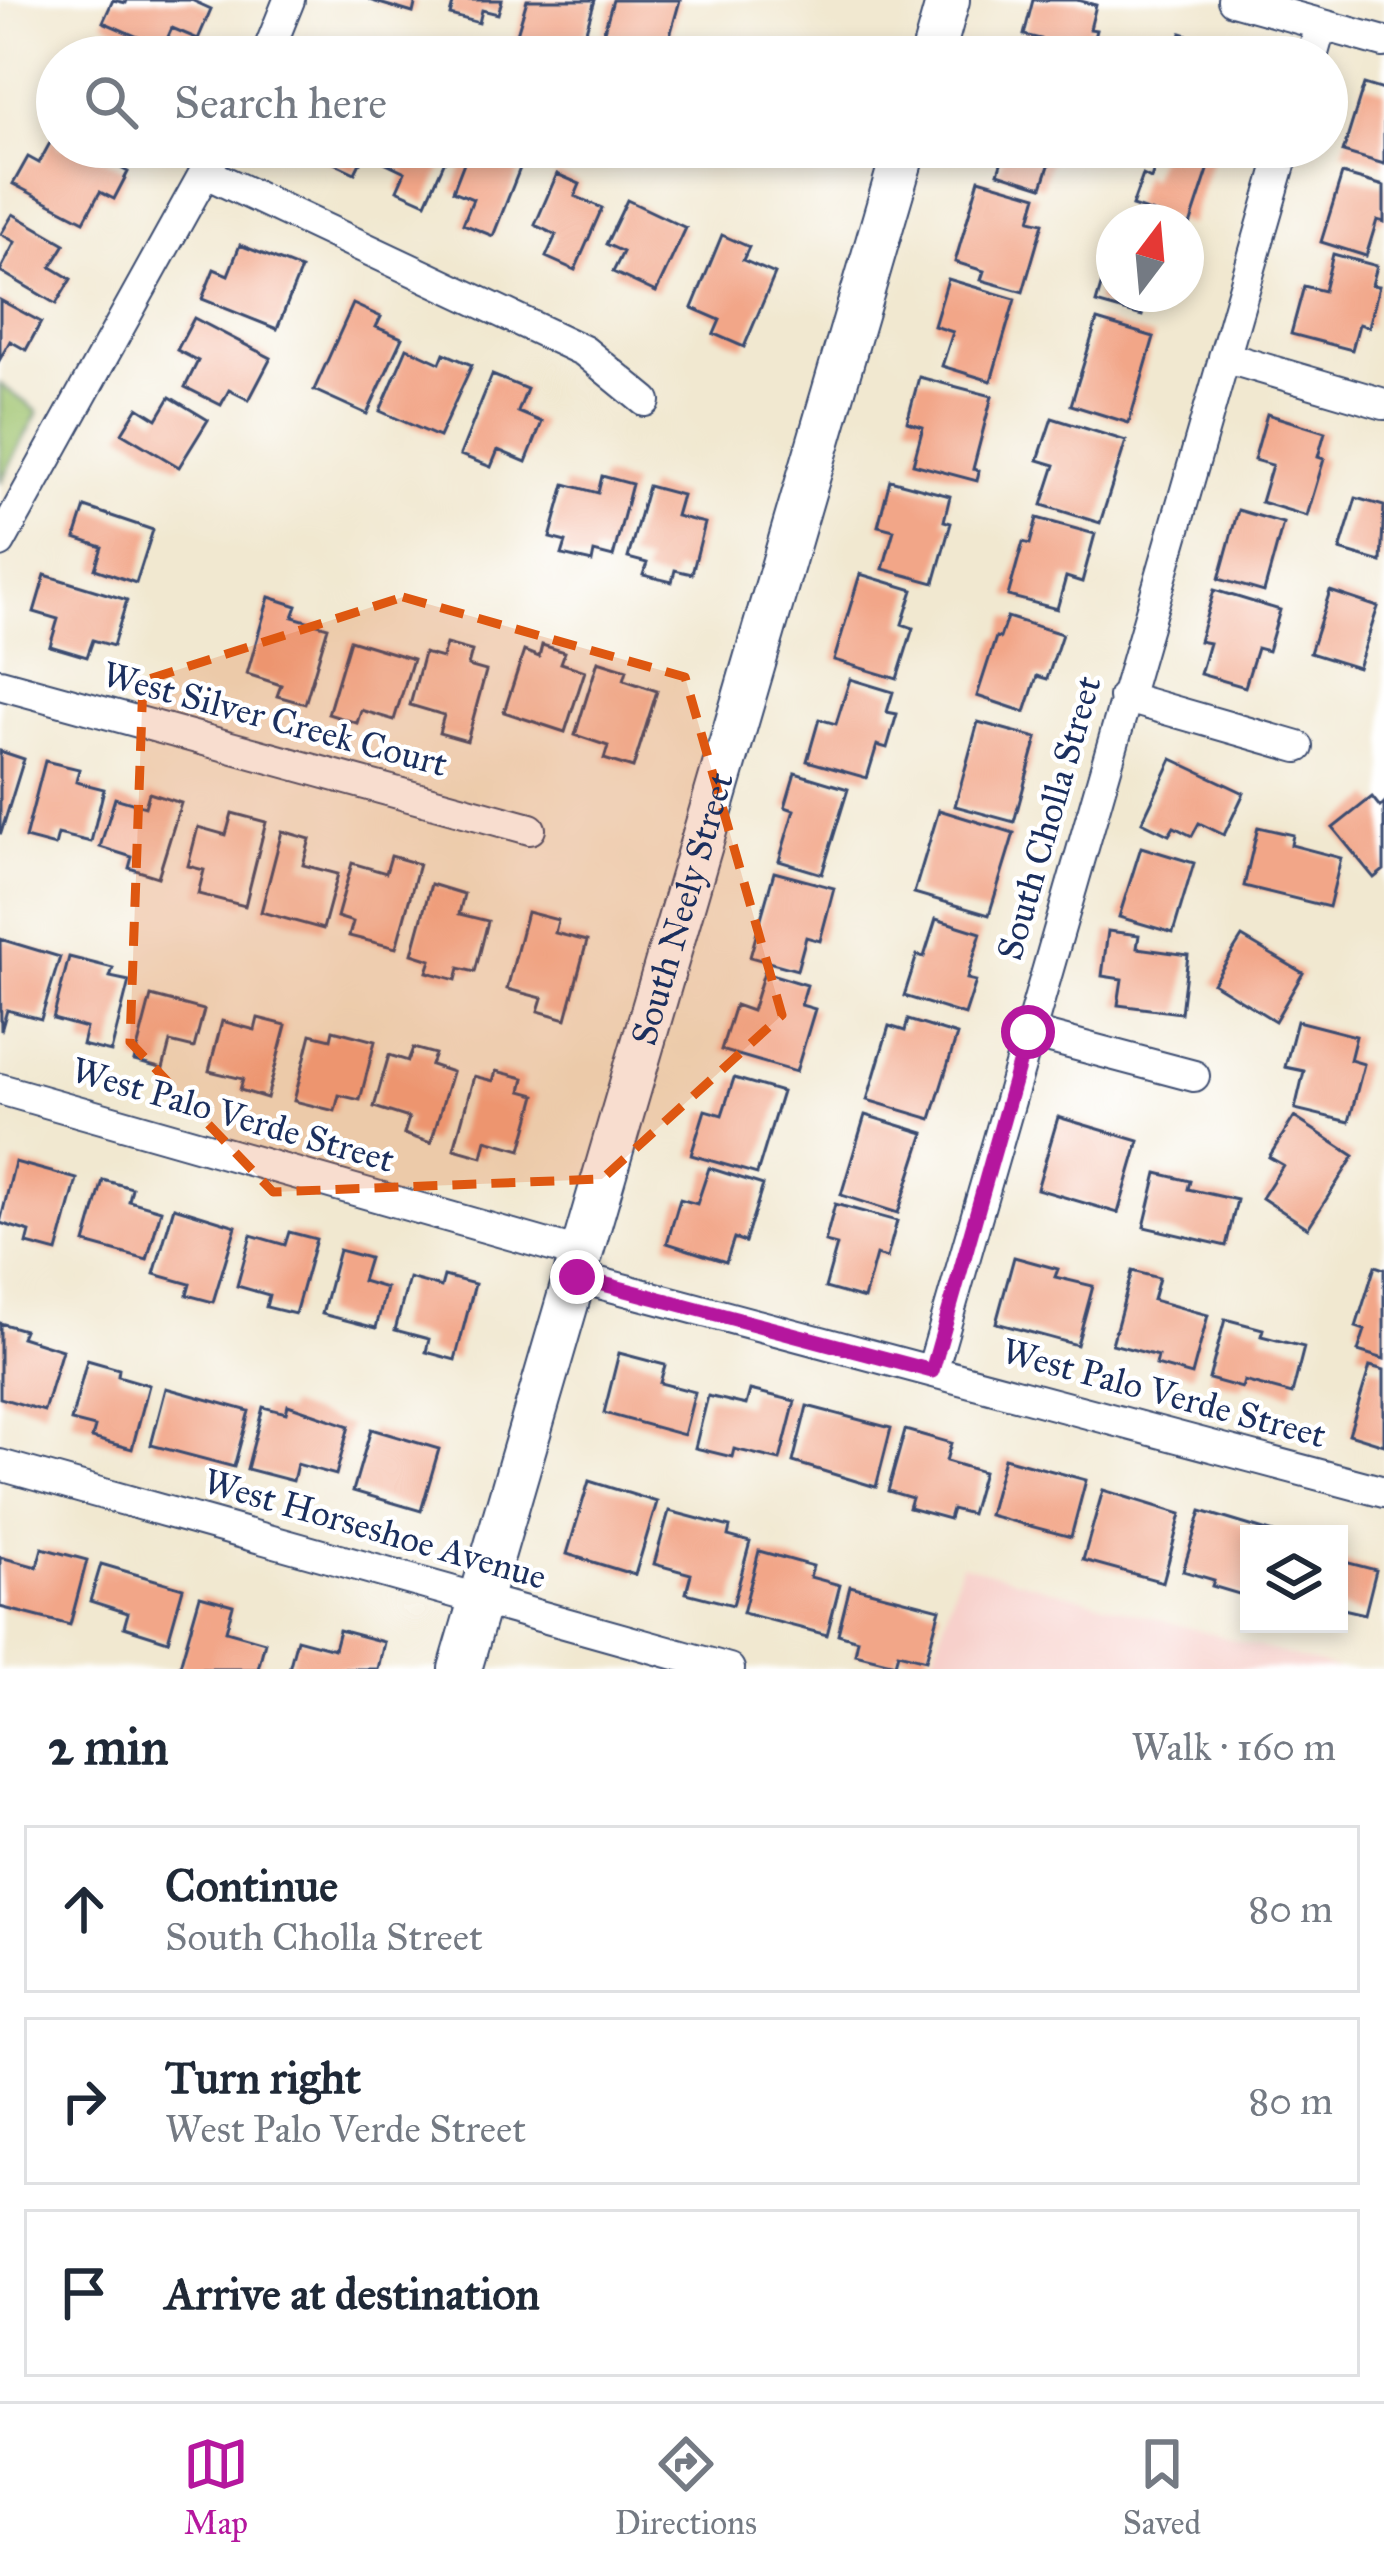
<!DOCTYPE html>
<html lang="en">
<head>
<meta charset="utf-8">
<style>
	:root { --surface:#fff; --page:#f2f2f3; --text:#1f2937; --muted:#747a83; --line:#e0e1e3; --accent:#b5179e }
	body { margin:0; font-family:"IM FELL Great Primer",serif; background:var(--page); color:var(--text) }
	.controls { position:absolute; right:36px; bottom:36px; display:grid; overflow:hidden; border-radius:0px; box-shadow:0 6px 18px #0003 }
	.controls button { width:108px; height:108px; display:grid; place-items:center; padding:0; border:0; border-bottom:3px solid var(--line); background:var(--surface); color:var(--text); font:60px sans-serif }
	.compass { position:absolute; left:1096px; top:204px; width:108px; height:108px; border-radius:50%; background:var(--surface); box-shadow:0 6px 18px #0003; rotate:16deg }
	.stop { position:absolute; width:36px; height:36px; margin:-27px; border:9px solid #b5179e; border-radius:50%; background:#fff }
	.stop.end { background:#b5179e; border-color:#fff; box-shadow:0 3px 12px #0008 }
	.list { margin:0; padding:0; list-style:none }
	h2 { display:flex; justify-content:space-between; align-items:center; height:156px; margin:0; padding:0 48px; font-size:51px }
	h2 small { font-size:39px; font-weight:400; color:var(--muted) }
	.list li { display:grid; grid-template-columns:78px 1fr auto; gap:36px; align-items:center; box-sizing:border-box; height:168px; margin:0 24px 24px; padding:0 24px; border:3px solid var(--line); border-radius:0px }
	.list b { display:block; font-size:45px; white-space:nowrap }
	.list p { margin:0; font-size:39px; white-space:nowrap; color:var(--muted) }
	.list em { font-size:39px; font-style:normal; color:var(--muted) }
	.icon { flex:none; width:66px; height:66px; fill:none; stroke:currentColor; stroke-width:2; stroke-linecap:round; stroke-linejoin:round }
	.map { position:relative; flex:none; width:1384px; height:1669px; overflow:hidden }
	.search { position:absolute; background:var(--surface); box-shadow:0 6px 18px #0003; left:36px; right:36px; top:36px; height:132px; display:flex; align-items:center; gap:30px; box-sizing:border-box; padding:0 42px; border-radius:66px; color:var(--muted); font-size:45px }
	.sheet { height:732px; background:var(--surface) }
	nav { display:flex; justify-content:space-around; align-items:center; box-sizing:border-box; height:168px; border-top:3px solid var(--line); background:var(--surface); font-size:33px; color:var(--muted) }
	nav a { display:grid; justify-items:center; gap:6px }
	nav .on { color:var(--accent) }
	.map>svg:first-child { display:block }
	.built { fill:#f7d0cb }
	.green { fill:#9ec36d; stroke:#5c7966; stroke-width:3 }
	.building { fill:#f2a688 }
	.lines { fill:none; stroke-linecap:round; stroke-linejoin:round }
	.street-casing { stroke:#3b4b6f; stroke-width:34 }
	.secondary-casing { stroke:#3b4b6f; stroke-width:46 }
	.street { stroke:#fff; stroke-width:30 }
	.secondary { stroke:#fff; stroke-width:42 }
	.route { stroke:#b5179e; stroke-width:15 }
	.marked { fill:#de5710; fill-opacity:0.2; stroke:#de5710; stroke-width:9; stroke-dasharray:24 15; stroke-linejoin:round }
	.labels { text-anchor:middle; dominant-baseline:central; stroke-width:9; stroke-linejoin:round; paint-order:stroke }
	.street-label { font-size:36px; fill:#1b2f5e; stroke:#fff }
</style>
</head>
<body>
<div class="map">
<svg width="1384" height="1669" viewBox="0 0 1384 1669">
	<rect width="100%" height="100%" fill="#fff"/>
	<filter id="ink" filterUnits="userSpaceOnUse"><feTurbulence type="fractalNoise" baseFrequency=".00833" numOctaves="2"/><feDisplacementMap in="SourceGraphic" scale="24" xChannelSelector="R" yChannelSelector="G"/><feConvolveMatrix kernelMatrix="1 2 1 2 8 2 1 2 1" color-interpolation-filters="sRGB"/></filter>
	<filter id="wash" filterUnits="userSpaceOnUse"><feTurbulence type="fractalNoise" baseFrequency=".004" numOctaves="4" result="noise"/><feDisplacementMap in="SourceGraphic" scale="48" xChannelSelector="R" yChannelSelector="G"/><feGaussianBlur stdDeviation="2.7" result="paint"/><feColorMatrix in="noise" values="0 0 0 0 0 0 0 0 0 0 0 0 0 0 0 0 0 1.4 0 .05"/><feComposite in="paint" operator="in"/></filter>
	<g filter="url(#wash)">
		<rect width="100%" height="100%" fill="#f1e8d0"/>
		<!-- built -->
		<path class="built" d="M 961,1564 L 1338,1669 L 930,1669 Z"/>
		<!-- green -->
		<path class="green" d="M 0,384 L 38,412 L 0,483 Z"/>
		<g id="blocks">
			<!-- building -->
			<path class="building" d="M 113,0 L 126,3 L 127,0 L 191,0 L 211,9 L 198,39 L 172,28 L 163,48 L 103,22 Z
				M 369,0 L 416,0 L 413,13 Z
				M 443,0 L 502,0 L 498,14 L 482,10 L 479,23 L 450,15 L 453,4 Z
				M 527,0 L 595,0 L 581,48 L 548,39 L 544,53 L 514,44 Z
				M 613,0 L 680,0 L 664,57 L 614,57 L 619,38 L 603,34 Z
				M 1033,0 L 1077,0 L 1096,5 L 1090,29 L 1096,30 L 1089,57 L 1036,57 L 1041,39 L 1024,35 Z
				M 1181,33 L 1238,51 L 1236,57 L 1173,57 Z
				M 688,37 L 715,45 L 711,57 L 682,57 Z
				M 1364,84 L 1384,90 L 1384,164 L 1343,152 Z
				M 57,130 L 57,147 L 82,147 L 128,172 L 114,199 L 100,192 L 84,221 L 13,184 L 28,157 L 39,163 Z
				M 318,147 L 368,147 L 355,173 L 315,154 Z
				M 381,147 L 451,147 L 426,203 L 397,190 L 405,172 L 376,158 Z
				M 470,147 L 528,148 L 493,236 L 463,224 L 473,199 L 453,191 Z
				M 755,147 L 798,147 L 794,159 Z
				M 1006,147 L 1055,147 L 1042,187 L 998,173 Z
				M 1161,147 L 1215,149 L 1190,225 L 1132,206 L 1143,175 L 1151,179 Z
				M 557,174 L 580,184 L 575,196 L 602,208 L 575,270 L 546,257 L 556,235 L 535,225 Z
				M 1342,174 L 1384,186 L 1384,222 L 1377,220 L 1366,256 L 1321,242 Z
				M 979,179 L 1037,196 L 1030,220 L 1043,223 L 1023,292 L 981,280 L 984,271 L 955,262 Z
				M 627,200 L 686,228 L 656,292 L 613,272 L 623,252 L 606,244 Z
				M 13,214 L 65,244 L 51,267 L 71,279 L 56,304 L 0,271 L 15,242 L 1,234 Z
				M 722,235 L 749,247 L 743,260 L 775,274 L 744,347 L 714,334 L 720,320 L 692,308 Z
				M 1114,242 L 1114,294 L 1148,294 L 1142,316 L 1096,303 Z
				M 240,245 L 301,269 L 277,329 L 202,299 L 214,269 L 228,275 Z
				M 1333,254 L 1377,266 L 1372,285 L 1379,286 L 1369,327 L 1359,324 L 1352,350 L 1291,334 L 1304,286 L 1324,291 Z
				M 948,279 L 1015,299 L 991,381 L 942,366 L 953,332 L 934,326 Z
				M 0,300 L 41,322 L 26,350 L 10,341 L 0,359 Z
				M 353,304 L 381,317 L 376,327 L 402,338 L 367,414 L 314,390 Z
				M 194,318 L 271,358 L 249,400 L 229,390 L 221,405 L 185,387 L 198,361 L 177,350 Z
				M 1097,320 L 1154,337 L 1129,423 L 1071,405 Z
				M 407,348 L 440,363 L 444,353 L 472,365 L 439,437 L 380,411 Z
				M 492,375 L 527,389 L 518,412 L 542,422 L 526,462 L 498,450 L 491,467 L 460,455 Z
				M 919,377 L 992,396 L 973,469 L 979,471 L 977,481 L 913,464 L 923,427 L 907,422 Z
				M 170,397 L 208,420 L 179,467 L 122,433 L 138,407 L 157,419 Z
				M 1267,414 L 1325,432 L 1318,457 L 1324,459 L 1307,516 L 1261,502 L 1272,465 L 1254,460 Z
				M 1052,418 L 1126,441 L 1100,523 L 1042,505 L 1055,465 L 1038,460 Z
				M 602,476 L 632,484 L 613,557 L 594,552 L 592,562 L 562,555 L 566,542 L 550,538 L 565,484 L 598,493 Z
				M 890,480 L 950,496 L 944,521 L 951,523 L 934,583 L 883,569 L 894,530 L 878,526 Z
				M 648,486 L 682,495 L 676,516 L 705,523 L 692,574 L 675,570 L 672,582 L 643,575 L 647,563 L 628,558 Z
				M 1356,498 L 1384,506 L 1381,562 L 1340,550 Z
				M 85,507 L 153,530 L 136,583 L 95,569 L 102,547 L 75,538 Z
				M 1238,510 L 1283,523 L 1264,592 L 1219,579 Z
				M 1037,518 L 1095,534 L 1082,582 L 1066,577 L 1057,609 L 1008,596 L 1023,542 L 1030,544 Z
				M 860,574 L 913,590 L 902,624 L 913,628 L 897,679 L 834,660 Z
				M 45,575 L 127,600 L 113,646 L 93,640 L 87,657 L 50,646 L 58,619 L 34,612 Z
				M 1214,590 L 1280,610 L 1268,651 L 1257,648 L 1245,687 L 1200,674 L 1209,643 L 1199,641 Z
				M 1330,591 L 1378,607 L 1358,668 L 1310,653 Z
				M 269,597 L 297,606 L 293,617 L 328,627 L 305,704 L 277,696 L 281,685 L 247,674 Z
				M 1007,617 L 1062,634 L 1047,679 L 1037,676 L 1025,712 L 977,696 L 996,637 L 1000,638 Z
				M 350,640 L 413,659 L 394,720 L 361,710 L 357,723 L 328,714 Z
				M 446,644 L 472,651 L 468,666 L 486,671 L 467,741 L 439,733 L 444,715 L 410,705 L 424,653 L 442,658 Z
				M 542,645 L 565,652 L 561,663 L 585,671 L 565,732 L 504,712 L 524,651 L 539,657 Z
				M 598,661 L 627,670 L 624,680 L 657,691 L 633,768 L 604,759 L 608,746 L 575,735 Z
				M 850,679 L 893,692 L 887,712 L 897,714 L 887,748 L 877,745 L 867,778 L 807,761 L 819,719 L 836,724 Z
				M 978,722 L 1037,738 L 1014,822 L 955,806 Z
				M 0,751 L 24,759 L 1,833 L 0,833 Z
				M 1172,759 L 1244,793 L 1224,835 L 1199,823 L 1192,836 L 1174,827 L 1169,835 L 1142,822 Z
				M 45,761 L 79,769 L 76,782 L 104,789 L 91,842 L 58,834 L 55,846 L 25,838 Z
				M 795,773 L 848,789 L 822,874 L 779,861 L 794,810 L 785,807 Z
				M 149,793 L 181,803 L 158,877 L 129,868 L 132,857 L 100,847 L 115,798 L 145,807 Z
				M 1372,797 L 1380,807 L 1384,803 L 1384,870 L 1374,878 L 1333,828 Z
				M 939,810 L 1014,833 L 989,915 L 914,893 Z
				M 232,813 L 266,822 L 245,906 L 198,894 L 204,870 L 188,866 L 198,827 L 226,835 Z
				M 1258,827 L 1293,835 L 1291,845 L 1341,858 L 1329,907 L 1244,886 Z
				M 282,831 L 310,839 L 303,865 L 338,874 L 323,929 L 261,912 Z
				M 1141,847 L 1194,863 L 1173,933 L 1119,917 Z
				M 391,856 L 419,864 L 396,948 L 349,936 L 353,922 L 337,917 L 352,863 L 386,873 Z
				M 774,872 L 834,888 L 820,941 L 806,937 L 797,970 L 750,957 Z
				M 431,884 L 464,894 L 459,914 L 488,921 L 475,972 L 459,968 L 456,980 L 427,972 L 431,960 L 412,954 Z
				M 527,912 L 558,920 L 555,933 L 587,941 L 566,1019 L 538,1011 L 542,998 L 507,989 Z
				M 936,919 L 981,933 L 967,979 L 976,981 L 965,1015 L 904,996 L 917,955 L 924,957 Z
				M 1108,931 L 1139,935 L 1137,948 L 1188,955 L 1181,1013 L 1118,1005 L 1122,979 L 1102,976 Z
				M 1242,937 L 1303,973 L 1275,1021 L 1213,983 Z
				M 0,939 L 60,957 L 41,1019 L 7,1010 L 1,1031 Z
				M 69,957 L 113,968 L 110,977 L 129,981 L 111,1052 L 82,1045 L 86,1028 L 53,1019 Z
				M 764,972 L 807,985 L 801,1005 L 815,1009 L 796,1072 L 721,1050 L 735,1005 L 752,1011 Z
				M 151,996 L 204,1010 L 194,1048 L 170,1042 L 163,1069 L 134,1061 Z
				M 258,1018 L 286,1025 L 267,1098 L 240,1090 L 243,1079 L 209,1071 L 222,1021 L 255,1030 Z
				M 908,1020 L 957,1035 L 931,1119 L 867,1100 L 889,1026 L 905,1031 Z
				M 1297,1021 L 1356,1036 L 1350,1060 L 1364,1064 L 1349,1122 L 1295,1109 L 1304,1071 L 1285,1067 Z
				M 333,1030 L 375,1041 L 360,1100 L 339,1095 L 335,1111 L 294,1101 L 311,1034 L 331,1039 Z
				M 413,1048 L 435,1054 L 431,1065 L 452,1072 L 431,1143 L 404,1134 L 409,1118 L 374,1107 L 389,1055 L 408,1061 Z
				M 496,1071 L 524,1078 L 521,1091 L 536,1095 L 521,1150 L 486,1140 L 482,1157 L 454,1149 L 474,1076 L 493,1081 Z
				M 734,1078 L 782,1092 L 757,1174 L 691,1155 L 705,1110 L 722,1115 Z
				M 865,1115 L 924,1133 L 898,1213 L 841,1195 Z
				M 1058,1117 L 1139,1141 L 1118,1213 L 1037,1189 Z
				M 1294,1117 L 1354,1156 L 1308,1228 L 1262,1198 L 1283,1165 L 1269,1157 Z
				M 15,1162 L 77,1179 L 57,1252 L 27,1244 L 30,1232 L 0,1223 Z
				M 709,1168 L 763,1185 L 745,1242 L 734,1238 L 726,1262 L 667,1243 L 680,1199 L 697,1204 Z
				M 1157,1173 L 1190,1181 L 1188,1189 L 1237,1200 L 1226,1246 L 1144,1227 Z
				M 103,1180 L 132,1188 L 129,1201 L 161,1210 L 147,1260 L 85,1243 Z
				M 835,1204 L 897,1221 L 887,1258 L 876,1255 L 864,1299 L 825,1288 L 837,1245 L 825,1242 Z
				M 174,1207 L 236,1226 L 213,1302 L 187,1295 L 190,1284 L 154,1274 Z
				M 289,1232 L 316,1239 L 295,1314 L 266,1307 L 269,1295 L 237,1286 L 251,1235 L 285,1245 Z
				M 339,1250 L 369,1258 L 362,1281 L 386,1288 L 376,1328 L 322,1314 Z
				M 1014,1257 L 1058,1269 L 1055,1277 L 1093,1286 L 1077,1345 L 996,1323 Z
				M 1375,1266 L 1384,1269 L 1384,1359 L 1358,1351 L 1365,1330 L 1356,1327 Z
				M 1132,1271 L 1159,1278 L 1153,1300 L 1208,1315 L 1192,1375 L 1156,1365 L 1158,1356 L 1112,1344 Z
				M 444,1276 L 475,1284 L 455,1360 L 426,1352 L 429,1339 L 395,1330 L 409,1278 L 441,1287 Z
				M 1225,1319 L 1263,1329 L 1261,1336 L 1304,1347 L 1292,1394 L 1244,1381 L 1242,1388 L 1209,1379 Z
				M 0,1323 L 24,1330 L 21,1337 L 62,1350 L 44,1411 L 0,1398 Z
				M 619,1353 L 665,1365 L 660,1383 L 695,1392 L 684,1435 L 604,1413 Z
				M 87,1360 L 119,1369 L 118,1376 L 149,1385 L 132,1449 L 92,1438 L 95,1427 L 71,1421 Z
				M 1370,1366 L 1384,1370 L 1384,1445 L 1349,1434 Z
				M 166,1388 L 249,1411 L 234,1467 L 151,1445 Z
				M 750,1390 L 795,1401 L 780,1460 L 734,1449 L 732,1457 L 695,1448 L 708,1396 L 746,1405 Z
				M 288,1405 L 349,1426 L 336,1475 L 297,1464 L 293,1481 L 247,1469 L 263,1407 L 286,1413 Z
				M 807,1406 L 891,1428 L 876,1487 L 793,1462 Z
				M 371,1429 L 439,1449 L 421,1511 L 353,1491 Z
				M 905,1430 L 951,1443 L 946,1461 L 983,1472 L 971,1514 L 952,1509 L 949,1519 L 909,1508 L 912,1498 L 888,1491 Z
				M 1004,1458 L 1086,1480 L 1071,1537 L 989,1515 Z
				M 589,1481 L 657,1502 L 635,1575 L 567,1554 Z
				M 1103,1490 L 1181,1514 L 1163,1582 L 1083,1560 Z
				M 669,1511 L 730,1527 L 728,1536 L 750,1542 L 733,1605 L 686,1593 L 691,1574 L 654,1564 Z
				M 1201,1511 L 1274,1533 L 1249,1534 L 1249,1597 L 1212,1586 L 1214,1580 L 1183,1571 Z
				M 42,1548 L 87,1560 L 70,1625 L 0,1607 L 0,1557 L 37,1567 Z
				M 1339,1550 L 1344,1551 L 1341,1561 L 1376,1570 L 1365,1614 L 1339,1608 Z
				M 759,1551 L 813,1566 L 810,1577 L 840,1585 L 827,1635 L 743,1613 Z
				M 101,1564 L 183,1588 L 168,1641 L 124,1627 L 128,1613 L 90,1601 Z
				M 850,1586 L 940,1609 L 926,1660 L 898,1653 L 895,1664 L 855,1654 L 858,1640 L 838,1634 Z
				M 200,1596 L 233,1605 L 226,1631 L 265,1642 L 258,1669 L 179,1669 Z
				M 339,1630 L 384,1642 L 378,1669 L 289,1669 L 297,1639 L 334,1649 Z"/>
		</g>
	</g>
	<g filter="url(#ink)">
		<use href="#blocks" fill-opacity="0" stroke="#3b4b6f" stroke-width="3"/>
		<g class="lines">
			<defs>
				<path id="street" d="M 1233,0 L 1384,42
					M 266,57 L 289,0
					M 1312,57 L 1321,25
					M 206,173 L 584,351 L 645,401
					M 1224,357 L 1384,404
					M 0,542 L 219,147
					M 0,684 L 530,829
					M 1124,697 L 1298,747
					M 1028,1032 L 1194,1076
					M 0,1089 L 583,1255
					M 577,1277 L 1384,1492
					M 932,1371 L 1285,147
					M 0,1465 L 729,1669"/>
				<g id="secondary">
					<path d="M 932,57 L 948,0"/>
					<path id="s1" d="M 460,1669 L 905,147"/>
				</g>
			</defs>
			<!-- street casing -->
			<use href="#street" class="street-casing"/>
			<!-- secondary casing -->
			<use href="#secondary" class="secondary-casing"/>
			<!-- street -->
			<use href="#street" class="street"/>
			<!-- secondary -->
			<use href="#secondary" class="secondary"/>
		</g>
	</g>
	<g class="lines" filter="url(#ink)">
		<!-- route -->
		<path class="route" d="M 577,1277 L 932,1371 L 1028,1032"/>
	</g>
	<!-- marked area -->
	<path class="marked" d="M 403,597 L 685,677 L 782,1015 L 602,1179 L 273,1192 L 130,1042 L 143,681 Z"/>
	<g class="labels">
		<!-- street labels -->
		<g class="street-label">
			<text transform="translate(275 719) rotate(15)">West Silver Creek Court</text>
			<text transform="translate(1049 818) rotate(-74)">South Cholla Street</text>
			<text stroke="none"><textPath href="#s1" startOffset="792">South Neely Street</textPath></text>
			<text transform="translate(233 1115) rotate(16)">West Palo Verde Street</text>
			<text transform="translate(1164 1393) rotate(15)">West Palo Verde Street</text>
			<text transform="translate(375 1529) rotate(16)">West Horseshoe Avenue</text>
		</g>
	</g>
</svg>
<div class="controls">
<button><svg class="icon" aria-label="layers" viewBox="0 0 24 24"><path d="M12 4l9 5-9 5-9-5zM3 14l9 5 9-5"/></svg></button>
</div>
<svg class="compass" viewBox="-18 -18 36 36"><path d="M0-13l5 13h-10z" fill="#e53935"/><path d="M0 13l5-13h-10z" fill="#747a83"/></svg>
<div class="stop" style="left:1028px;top:1032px"></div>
<div class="stop end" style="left:577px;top:1277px"></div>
<div class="search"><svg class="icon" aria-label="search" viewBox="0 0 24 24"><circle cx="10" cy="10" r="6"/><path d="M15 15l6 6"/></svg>Search here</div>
</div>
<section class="sheet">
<h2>2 min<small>Walk · 160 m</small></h2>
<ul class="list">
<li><svg class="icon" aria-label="ahead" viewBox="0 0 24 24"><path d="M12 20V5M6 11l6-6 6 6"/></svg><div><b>Continue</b><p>South Cholla Street</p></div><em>80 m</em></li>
<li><svg class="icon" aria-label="right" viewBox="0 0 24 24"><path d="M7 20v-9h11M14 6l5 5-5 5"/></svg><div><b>Turn right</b><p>West Palo Verde Street</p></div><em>80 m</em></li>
<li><svg class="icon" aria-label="arrive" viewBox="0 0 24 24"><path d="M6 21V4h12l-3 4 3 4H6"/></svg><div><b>Arrive at destination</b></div></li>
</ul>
</section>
<nav>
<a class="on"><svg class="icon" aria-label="map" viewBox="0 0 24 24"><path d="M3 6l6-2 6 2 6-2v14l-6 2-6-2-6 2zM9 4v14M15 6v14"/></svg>Map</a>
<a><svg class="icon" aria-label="directions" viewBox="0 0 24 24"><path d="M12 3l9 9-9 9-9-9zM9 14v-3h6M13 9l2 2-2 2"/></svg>Directions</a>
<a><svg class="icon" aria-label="saved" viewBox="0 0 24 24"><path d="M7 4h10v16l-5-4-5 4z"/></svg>Saved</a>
</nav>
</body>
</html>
